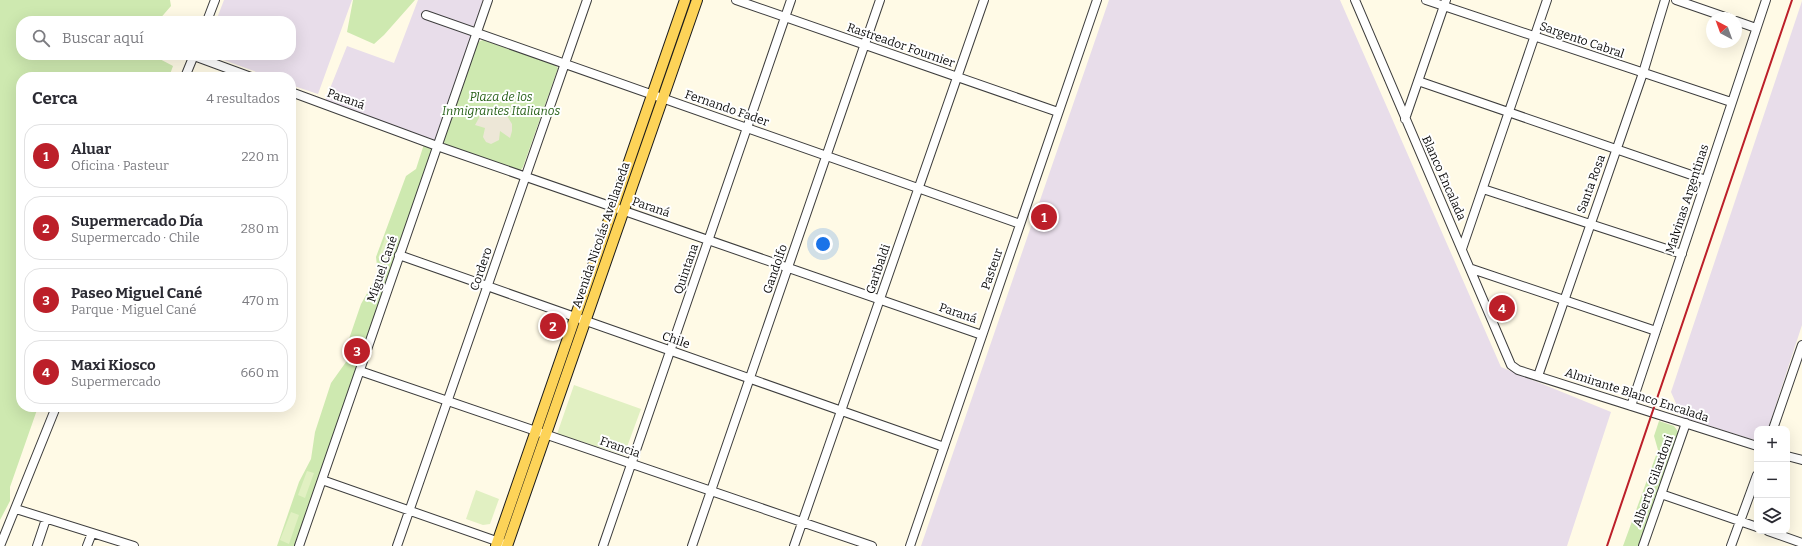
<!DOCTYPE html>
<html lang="es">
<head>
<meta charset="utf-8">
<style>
	:root { --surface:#fff; --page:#f7f7f7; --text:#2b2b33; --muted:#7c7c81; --line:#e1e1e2; --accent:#bc1f29 }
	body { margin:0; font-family:Bitter,serif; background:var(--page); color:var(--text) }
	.controls { position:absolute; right:12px; bottom:12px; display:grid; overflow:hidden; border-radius:8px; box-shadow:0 4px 16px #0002 }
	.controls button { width:36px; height:36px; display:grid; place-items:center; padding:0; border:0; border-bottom:1px solid var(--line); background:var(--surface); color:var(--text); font:20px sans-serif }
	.compass { position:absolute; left:1706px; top:12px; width:36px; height:36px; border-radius:50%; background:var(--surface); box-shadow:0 4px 16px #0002; rotate:319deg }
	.you { position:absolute; left:823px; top:244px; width:14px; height:14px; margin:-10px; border:3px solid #fff; border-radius:50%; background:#1a73e8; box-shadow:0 0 0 6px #1a73e833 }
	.badge { display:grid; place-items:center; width:26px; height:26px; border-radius:50%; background:var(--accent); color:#fff; font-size:13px; font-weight:700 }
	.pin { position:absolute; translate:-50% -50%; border:2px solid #fff; box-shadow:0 1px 4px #0006 }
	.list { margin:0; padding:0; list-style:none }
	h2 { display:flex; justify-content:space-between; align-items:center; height:52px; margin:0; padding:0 16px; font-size:17px }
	h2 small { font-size:13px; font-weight:400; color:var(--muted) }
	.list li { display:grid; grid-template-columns:26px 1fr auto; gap:12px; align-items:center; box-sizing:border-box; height:64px; margin:0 8px 8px; padding:0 8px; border:1px solid var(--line); border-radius:16px }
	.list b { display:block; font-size:15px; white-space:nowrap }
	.list p { margin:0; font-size:13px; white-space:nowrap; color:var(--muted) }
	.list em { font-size:13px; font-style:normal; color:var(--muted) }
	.icon { flex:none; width:22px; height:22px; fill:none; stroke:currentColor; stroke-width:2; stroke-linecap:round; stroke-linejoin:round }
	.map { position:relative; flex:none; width:1802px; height:546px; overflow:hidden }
	.search { position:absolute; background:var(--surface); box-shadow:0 4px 16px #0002; left:16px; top:16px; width:280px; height:44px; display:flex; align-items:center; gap:10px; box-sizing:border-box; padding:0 14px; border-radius:16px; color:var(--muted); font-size:15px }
	.panel { position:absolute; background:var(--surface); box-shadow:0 4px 16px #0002; left:16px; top:72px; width:280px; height:340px; border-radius:16px }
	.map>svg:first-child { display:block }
	.industrial { fill:#e8ddea }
	.green { fill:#cee9b0 }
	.pitch { fill:#e1f0c2 }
	.plaza { fill:#ede7d7 }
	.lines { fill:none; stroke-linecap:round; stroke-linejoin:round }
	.minor-casing { stroke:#3d3d3d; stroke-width:10 }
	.major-casing { stroke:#1b1b1b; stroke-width:12 }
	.minor { stroke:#fff; stroke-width:8 }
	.major { stroke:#fdd358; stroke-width:10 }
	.rail { stroke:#bc1f29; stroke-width:2 }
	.labels { text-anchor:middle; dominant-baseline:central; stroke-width:4; stroke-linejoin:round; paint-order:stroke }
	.street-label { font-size:12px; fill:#0a0a0a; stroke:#fff }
	.park-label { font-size:12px; font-style:italic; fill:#29621a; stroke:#fff }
</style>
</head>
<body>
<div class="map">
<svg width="1802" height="546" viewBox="0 0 1802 546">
	<rect width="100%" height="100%" fill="#fffae6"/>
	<!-- industrial -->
	<path class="industrial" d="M 224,0 L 352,0 L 318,94 L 291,85 L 291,77 L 270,77 L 210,55 L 291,55 L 291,21 L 216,21 Z
		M 418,0 L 483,0 L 435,141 L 325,101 L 347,46 L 394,63 Z
		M 1109,0 L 1340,0 L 1501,367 L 1611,412 L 1567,546 L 921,546 Z
		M 1802,1 L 1802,325 L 1768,429 L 1757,429 L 1757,441 L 1682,417 L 1671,392 Z"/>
	<!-- green -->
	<path class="green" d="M 0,0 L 170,0 L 171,6 L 158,21 L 21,21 L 21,55 L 144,55 L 144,57 L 156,57 L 173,66 L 169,77 L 21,77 L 21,407 L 38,407 L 10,487 L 10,501 L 0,520 Z
		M 353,0 L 415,0 L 384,35 L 374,44 L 347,32 Z
		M 483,40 L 555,65 L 558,68 L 523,167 L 520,171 L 446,145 L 443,141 L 478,42 Z
		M 425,141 L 437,146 L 299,546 L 277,546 L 299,482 L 311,459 L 315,432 L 331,383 L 346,362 L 349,339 L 361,304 L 378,274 L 376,257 L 406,176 L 416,169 Z
		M 1659,421 L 1674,426 L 1679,433 L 1640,546 L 1623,546 L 1658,450 L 1654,436 Z"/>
	<!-- pitch -->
	<path class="pitch" d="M 387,233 L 394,236 L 385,260 L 378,258 Z
		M 574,385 L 641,409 L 624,455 L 557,434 Z
		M 307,471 L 314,473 L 305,498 L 298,495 Z
		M 476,490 L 499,499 L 490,524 L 483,525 L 466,519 Z
		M 291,512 L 299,515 L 289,544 L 280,540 Z"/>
	<!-- plaza -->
	<path class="plaza" d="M 492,111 L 498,111 L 507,116 L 512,124 L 512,131 L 510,138 L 500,131 L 499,140 L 491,144 L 486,142 L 483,137 L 485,128 L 475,125 L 480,116 Z"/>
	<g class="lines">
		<defs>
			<path id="minor" d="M 736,0 L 1058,112
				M 1355,0 L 1511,365 L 1518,370 L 1757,446
				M 1426,0 L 1731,102
				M 1676,0 L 1728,18
				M 426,15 L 1020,224
				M 207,21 L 215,0
				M 1736,21 L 1756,28
				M 194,56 L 251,77
				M 185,77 L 194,55
				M 1418,81 L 1706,180
				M 291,92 L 437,146 L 982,335
				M 1405,119 L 1446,0
				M 1483,189 L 1682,254
				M 1462,249 L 1547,0
				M 399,255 L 944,447
				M 1472,269 L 1656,331
				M 360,371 L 872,546
				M 1538,376 L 1643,73 L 1665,0
				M 1631,406 L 1766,0
				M 1773,429 L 1802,345
				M 1787,456 L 1802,460
				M 322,480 L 502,543
				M 1661,494 L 1757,527
				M 16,509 L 134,546
				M 1768,531 L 1802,543
				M 0,546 L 56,407
				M 37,546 L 46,519
				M 87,546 L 92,533
				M 299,546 L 488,0
				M 397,546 L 587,0
				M 603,546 L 791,0
				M 692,546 L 880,0
				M 794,546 L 984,0
				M 910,546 L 1097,0
				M 1643,546 L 1686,423
				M 1731,546 L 1757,475"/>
			<path id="major" d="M 496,546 L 685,0
				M 507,546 L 697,0"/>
		</defs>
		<!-- minor casing -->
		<use href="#minor" class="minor-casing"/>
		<!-- major casing -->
		<use href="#major" class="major-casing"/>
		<!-- minor -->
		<use href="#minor" class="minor"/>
		<!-- major -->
		<use href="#major" class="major"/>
		<!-- rail -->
		<path class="rail" d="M 1607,546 L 1792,0"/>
	</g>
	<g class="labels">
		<!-- street labels -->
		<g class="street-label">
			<text transform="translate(1582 40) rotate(19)">Sargento Cabral</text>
			<text transform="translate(901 45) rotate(19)">Rastreador Fournier</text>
			<text transform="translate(346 99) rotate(20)">Paraná</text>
			<text transform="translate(727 108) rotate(19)">Fernando Fader</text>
			<text transform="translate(1444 178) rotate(66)">Blanco Encalada</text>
			<text transform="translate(1591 184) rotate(-70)">Santa Rosa</text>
			<text transform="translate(1687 199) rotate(-72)">Malvinas Argentinas</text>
			<text transform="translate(651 207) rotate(19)">Paraná</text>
			<text transform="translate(601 235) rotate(-71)">Avenida Nicolás Avellaneda</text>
			<text transform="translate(382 269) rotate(-71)">Miguel Cané</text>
			<text transform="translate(481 269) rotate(-71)">Cordero</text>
			<text transform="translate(686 269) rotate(-71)">Quintana</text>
			<text transform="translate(775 269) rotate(-71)">Gandolfo</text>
			<text transform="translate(878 269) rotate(-71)">Garibaldi</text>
			<text transform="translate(992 269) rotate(-71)">Pasteur</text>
			<text transform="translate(958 313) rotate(19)">Paraná</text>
			<text transform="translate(676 340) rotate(19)">Chile</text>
			<text transform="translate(1637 395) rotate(18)">Almirante Blanco Encalada</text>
			<text transform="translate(620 447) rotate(19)">Francia</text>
			<text transform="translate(1653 481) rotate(-70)">Alberto Gilardoni</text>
		</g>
		<!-- park labels -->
		<g class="park-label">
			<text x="501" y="97">Plaza de los<tspan x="501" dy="14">Inmigrantes Italianos</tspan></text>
		</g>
	</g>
</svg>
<div class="controls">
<button>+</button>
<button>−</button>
<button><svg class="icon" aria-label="layers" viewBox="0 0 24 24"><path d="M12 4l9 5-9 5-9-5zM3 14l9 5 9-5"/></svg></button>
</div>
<svg class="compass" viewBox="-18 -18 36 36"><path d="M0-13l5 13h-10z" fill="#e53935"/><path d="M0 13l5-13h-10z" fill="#7c7c81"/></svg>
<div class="you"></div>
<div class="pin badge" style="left:1044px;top:217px">1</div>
<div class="pin badge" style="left:553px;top:326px">2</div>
<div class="pin badge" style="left:357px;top:351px">3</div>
<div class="pin badge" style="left:1502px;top:308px">4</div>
<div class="search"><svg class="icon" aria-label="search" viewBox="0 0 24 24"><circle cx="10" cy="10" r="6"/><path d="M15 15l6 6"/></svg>Buscar aquí</div>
<section class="panel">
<h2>Cerca<small>4 resultados</small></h2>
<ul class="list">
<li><span class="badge">1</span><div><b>Aluar</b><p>Oficina · Pasteur</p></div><em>220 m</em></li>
<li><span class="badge">2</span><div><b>Supermercado Día</b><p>Supermercado · Chile</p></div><em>280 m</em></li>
<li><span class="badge">3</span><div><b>Paseo Miguel Cané</b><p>Parque · Miguel Cané</p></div><em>470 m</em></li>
<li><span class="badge">4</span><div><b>Maxi Kiosco</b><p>Supermercado</p></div><em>660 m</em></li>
</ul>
</section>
</div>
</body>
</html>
